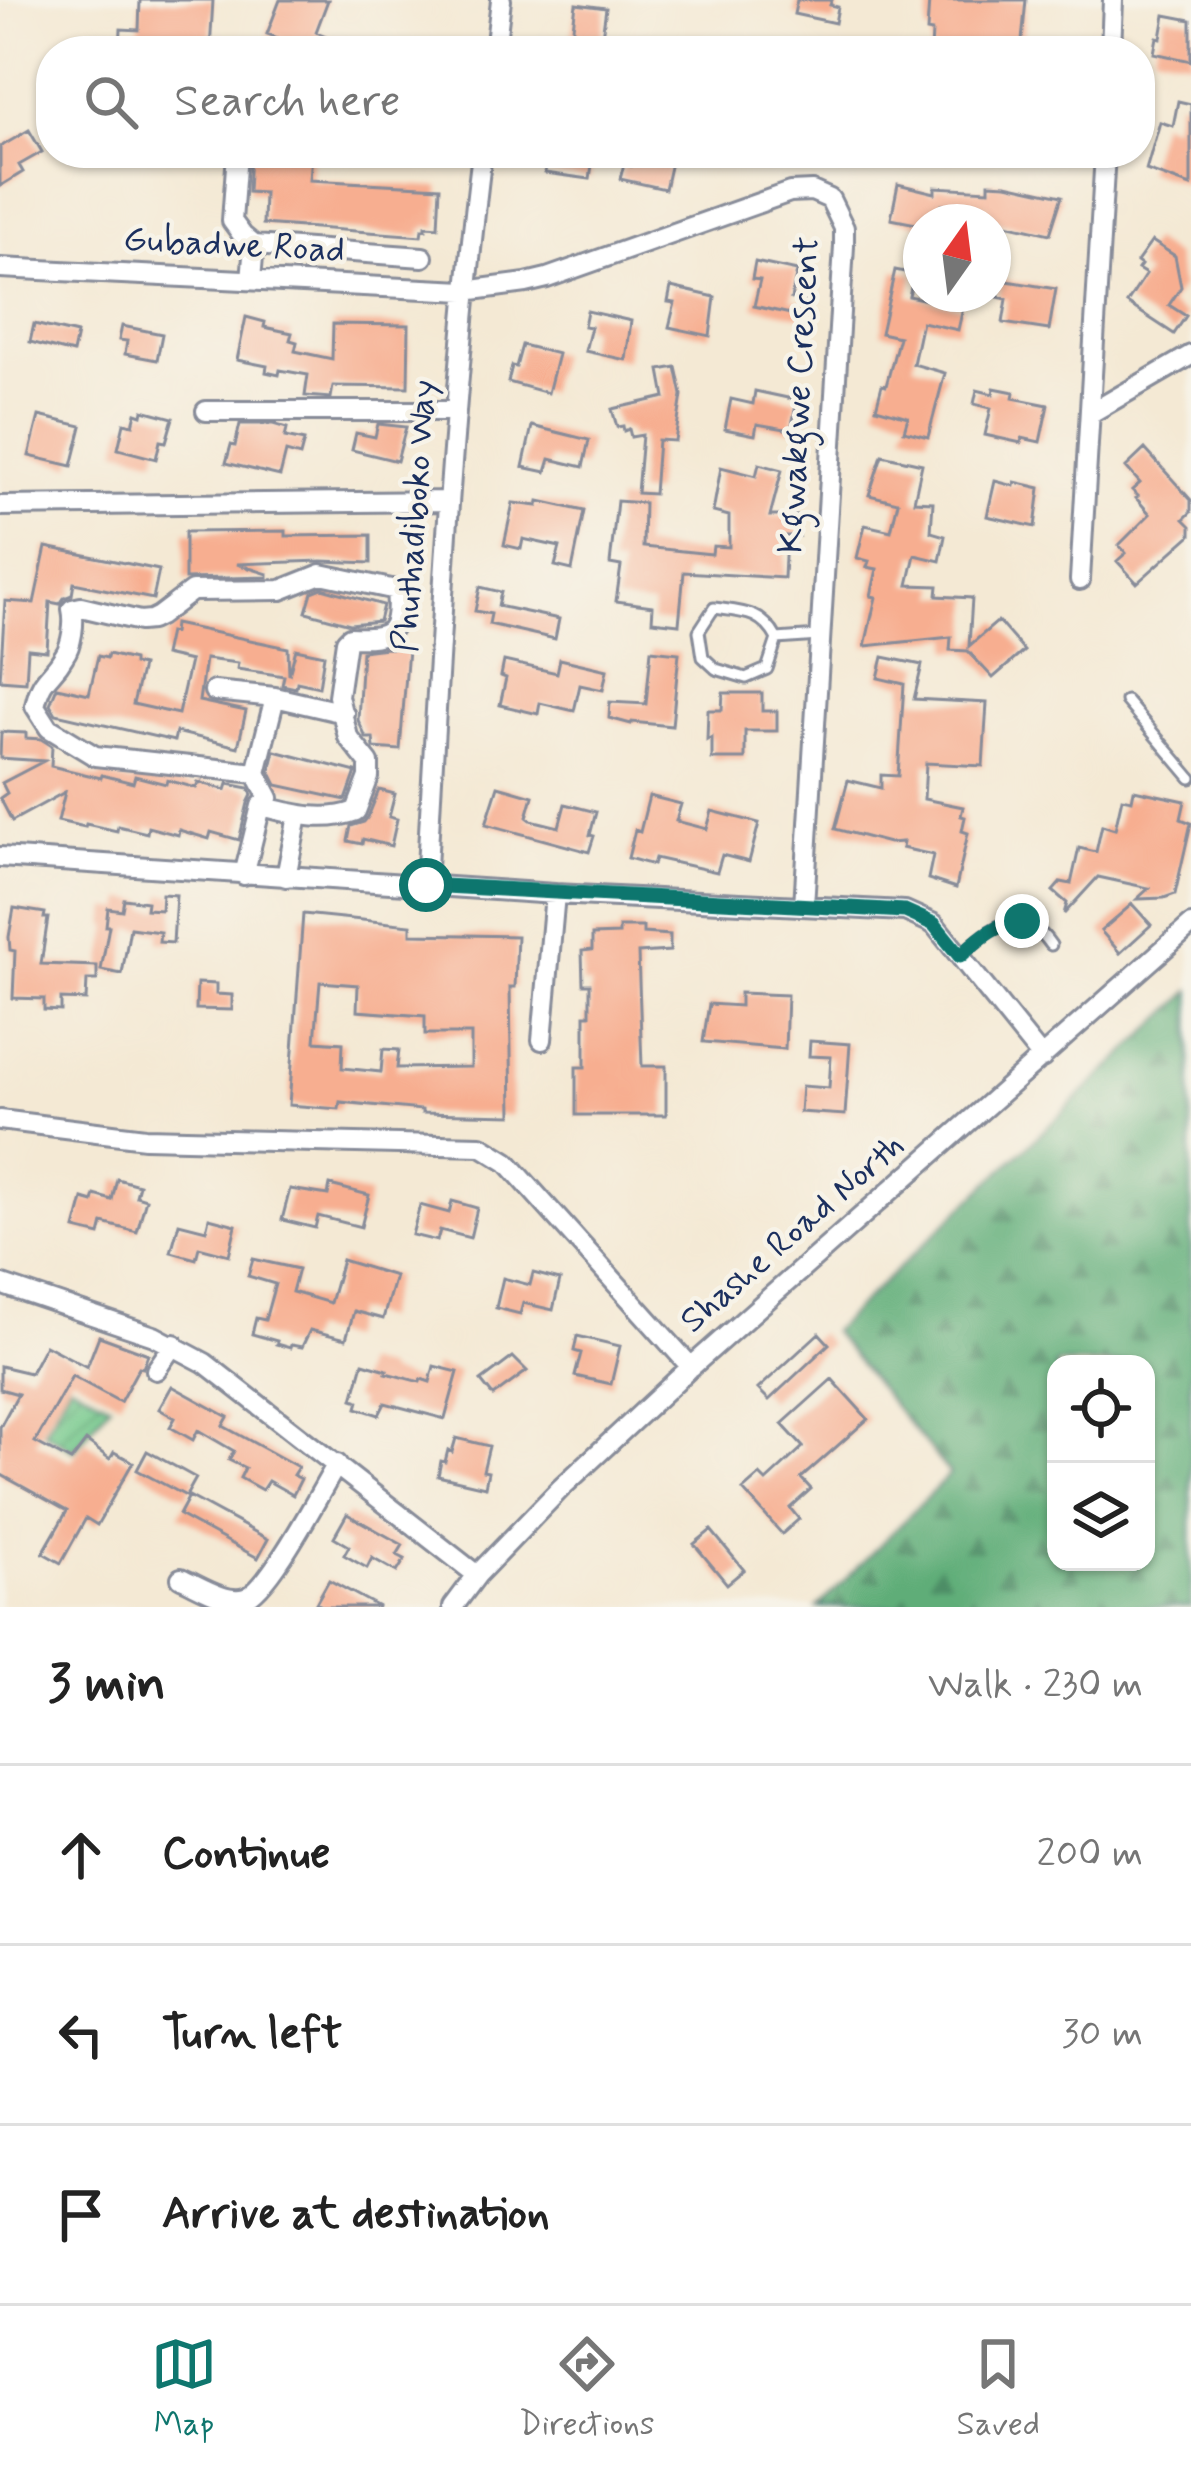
<!DOCTYPE html>
<html lang="en">
<head>
<meta charset="utf-8">
<style>
	:root { --surface:#fff; --page:#f2f2f2; --text:#222; --muted:#767676; --line:#e0e0e0; --accent:#0f766e }
	body { margin:0; font-family:Mynerve,sans-serif; background:var(--page); color:var(--text) }
	.controls { position:absolute; right:36px; bottom:36px; display:grid; overflow:hidden; border-radius:24px; box-shadow:0 3px 9px #0004 }
	.controls button { width:108px; height:108px; display:grid; place-items:center; padding:0; border:0; border-bottom:3px solid var(--line); background:var(--surface); color:var(--text); font:60px sans-serif }
	.compass { position:absolute; left:903px; top:204px; width:108px; height:108px; border-radius:50%; background:var(--surface); box-shadow:0 3px 9px #0004; rotate:14deg }
	.stop { position:absolute; width:36px; height:36px; margin:-27px; border:9px solid #0f766e; border-radius:50%; background:#fff }
	.stop.end { background:#0f766e; border-color:#fff; box-shadow:0 3px 12px #0008 }
	.list { margin:0; padding:0; list-style:none }
	h2 { display:flex; justify-content:space-between; align-items:center; height:156px; margin:0; padding:0 48px; font-size:51px }
	h2 small { font-size:39px; font-weight:400; color:var(--muted) }
	.list li { display:grid; grid-template-columns:78px 1fr auto; gap:36px; align-items:center; box-sizing:border-box; height:180px; padding:0 48px; border-top:3px solid var(--line) }
	.list b { display:block; font-size:45px; white-space:nowrap }
	.list em { font-size:39px; font-style:normal; color:var(--muted) }
	.icon { flex:none; width:66px; height:66px; fill:none; stroke:currentColor; stroke-width:2; stroke-linecap:round; stroke-linejoin:round }
	.map { position:relative; flex:none; width:1191px; height:1607px; overflow:hidden }
	.search { position:absolute; background:var(--surface); box-shadow:0 3px 9px #0004; left:36px; right:36px; top:36px; height:132px; display:flex; align-items:center; gap:30px; box-sizing:border-box; padding:0 42px; border-radius:48px; color:var(--muted); font-size:45px }
	.sheet { height:696px; background:var(--surface) }
	nav { display:flex; justify-content:space-around; align-items:center; box-sizing:border-box; height:168px; border-top:3px solid var(--line); background:var(--surface); font-size:33px; color:var(--muted) }
	nav a { display:grid; justify-items:center; gap:6px }
	nav .on { color:var(--accent) }
	.map>svg:first-child { display:block }
	.forest { fill:url(#forest-firs); stroke:#3d6e6b; stroke-width:3; fill-rule:evenodd }
	.garden { fill:url(#garden-furrows); stroke:#487c75; stroke-width:3 }
	.building { fill:#f7ae90; fill-rule:evenodd }
	.lines { fill:none; stroke-linecap:round; stroke-linejoin:round }
	.service-casing { stroke:#888c99; stroke-width:15 }
	.minor-casing { stroke:#888c99; stroke-width:24 }
	.service { stroke:#fff; stroke-width:9 }
	.minor { stroke:#fff; stroke-width:18 }
	.route { stroke:#0f766e; stroke-width:15 }
	.labels { text-anchor:middle; dominant-baseline:central; stroke-width:9; stroke-linejoin:round; paint-order:stroke }
	.street-label { font-size:36px; fill:#1b2f5e; stroke:#f7f3e8 }
</style>
</head>
<body>
<div class="map">
<svg width="1191" height="1607" viewBox="0 0 1191 1607">
	<defs>
		<pattern id="forest-firs" width="22" height="20" patternUnits="userSpaceOnUse" patternTransform="scale(3)"><rect width="22" height="20" fill="#5fad78"/><path d="M5 1l3.5 6h-7zM16 11l3.5 6h-7z" fill="#4e8d66"/></pattern>
		<pattern id="garden-furrows" width="10" height="10" patternUnits="userSpaceOnUse" patternTransform="scale(3)"><rect width="10" height="10" fill="#74c98c"/><path d="M-1 1l2-2M0 10L10 0M9 11l2-2" fill="none" stroke="#5ea476"/></pattern>
	</defs>
	<rect width="100%" height="100%" fill="#f7f3e8"/>
	<filter id="ink" filterUnits="userSpaceOnUse"><feTurbulence type="fractalNoise" baseFrequency=".00833" numOctaves="2"/><feDisplacementMap in="SourceGraphic" scale="24" xChannelSelector="R" yChannelSelector="G"/><feConvolveMatrix kernelMatrix="1 2 1 2 8 2 1 2 1" color-interpolation-filters="sRGB"/></filter>
	<filter id="wash" filterUnits="userSpaceOnUse"><feTurbulence type="fractalNoise" baseFrequency=".004" numOctaves="4" result="noise"/><feDisplacementMap in="SourceGraphic" scale="48" xChannelSelector="R" yChannelSelector="G"/><feGaussianBlur stdDeviation="2.7" result="paint"/><feColorMatrix in="noise" values="0 0 0 0 0 0 0 0 0 0 0 0 0 0 0 0 0 1.4 0 .05"/><feComposite in="paint" operator="in"/></filter>
	<g filter="url(#wash)">
		<rect width="100%" height="100%" fill="#f4e9d4"/>
		<!-- forest -->
		<path class="forest" d="M 1191,991 L 1191,1607 L 818,1607 L 950,1474 L 832,1331 ZM 1056,1364 L 1146,1364 L 1146,1562 L 1056,1562 Z"/>
		<!-- garden -->
		<path class="garden" d="M 70,1383 L 110,1404 L 74,1450 L 44,1432 Z"/>
		<g id="blocks">
			<!-- building -->
			<path class="building" d="M 140,0 L 213,0 L 210,51 L 120,50 L 121,29 L 139,30 Z
				M 280,0 L 328,0 L 316,32 L 362,51 L 312,51 L 267,34 Z
				M 797,0 L 832,0 L 830,5 L 838,7 L 835,23 L 794,14 Z
				M 929,0 L 1026,0 L 1021,51 L 931,51 L 932,32 L 927,31 Z
				M 576,4 L 606,8 L 600,51 L 570,51 Z
				M 1165,15 L 1191,20 L 1191,61 L 1154,53 L 1157,37 L 1161,38 Z
				M 1178,101 L 1191,104 L 1191,186 L 1146,170 L 1160,122 L 1173,126 Z
				M 29,130 L 42,152 L 19,165 L 23,172 L 0,186 L 0,147 Z
				M 250,153 L 312,153 L 310,180 L 440,187 L 438,227 L 426,226 L 426,229 L 422,229 L 421,236 L 263,224 L 264,193 L 248,192 Z
				M 547,153 L 593,157 L 590,179 L 545,173 Z
				M 633,153 L 673,153 L 665,189 L 620,179 L 624,164 L 631,166 Z
				M 989,183 L 1007,184 L 1062,196 L 1050,234 L 993,221 L 993,214 L 988,214 L 988,207 L 942,204 L 938,222 L 921,222 L 921,225 L 891,219 L 898,184 L 935,193 L 935,187 L 989,190 Z
				M 1152,241 L 1175,256 L 1181,287 L 1169,305 L 1186,316 L 1174,334 L 1127,303 L 1146,274 L 1138,269 L 1141,265 L 1137,262 Z
				M 755,262 L 797,271 L 791,299 L 808,303 L 804,317 L 754,306 L 760,280 L 752,279 Z
				M 895,270 L 914,274 L 909,296 L 963,308 L 958,330 L 922,322 L 913,364 L 945,373 L 928,437 L 904,431 L 908,417 L 876,408 L 882,385 L 886,386 L 899,337 L 881,333 Z
				M 1001,280 L 1056,289 L 1049,330 L 1003,323 L 1007,299 L 998,297 Z
				M 671,287 L 715,297 L 710,336 L 669,327 L 675,303 L 668,302 Z
				M 587,311 L 631,321 L 626,360 L 585,351 L 591,327 L 584,326 Z
				M 246,317 L 265,322 L 264,327 L 292,333 L 290,340 L 297,342 L 295,351 L 332,359 L 333,324 L 409,325 L 408,387 L 333,386 L 331,398 L 305,396 L 308,375 L 280,370 L 279,375 L 266,372 L 267,366 L 237,360 Z
				M 34,324 L 77,334 L 73,353 L 30,342 Z
				M 122,326 L 162,334 L 157,360 L 125,354 L 127,341 L 119,340 Z
				M 522,345 L 558,354 L 548,393 L 508,382 L 512,366 L 516,367 Z
				M 676,367 L 682,395 L 675,441 L 658,440 L 654,494 L 637,493 L 642,435 L 631,437 L 629,429 L 624,431 L 623,426 L 617,427 L 612,409 L 665,397 L 660,370 Z
				M 994,388 L 1014,392 L 1013,398 L 1048,405 L 1040,442 L 1022,438 L 1021,443 L 985,435 L 991,408 L 974,404 L 977,390 L 993,394 Z
				M 755,391 L 797,400 L 791,430 L 757,424 L 755,435 L 725,429 L 731,399 L 753,404 Z
				M 143,410 L 173,418 L 166,442 L 160,441 L 156,459 L 118,449 L 124,423 L 133,425 L 136,413 L 142,415 Z
				M 39,416 L 82,426 L 72,466 L 29,456 Z
				M 240,424 L 273,424 L 287,428 L 285,437 L 304,441 L 300,456 L 286,452 L 280,476 L 226,463 L 231,445 L 235,446 Z
				M 378,424 L 406,427 L 397,461 L 352,450 L 356,433 L 375,437 Z
				M 532,426 L 589,440 L 583,467 L 550,459 L 546,472 L 523,467 Z
				M 1145,449 L 1191,500 L 1191,512 L 1184,519 L 1191,526 L 1191,535 L 1137,583 L 1117,561 L 1126,553 L 1119,545 L 1150,514 L 1136,498 L 1138,496 L 1132,490 L 1140,483 L 1126,467 Z
				M 882,455 L 922,464 L 914,501 L 933,502 L 931,532 L 945,536 L 940,561 L 915,555 L 908,585 L 938,586 L 937,596 L 972,598 L 969,646 L 998,621 L 1024,651 L 993,678 L 968,651 L 950,650 L 951,637 L 865,646 L 876,597 L 871,596 L 877,569 L 867,567 L 869,561 L 857,558 L 865,525 L 891,531 L 898,502 L 869,495 Z
				M 759,464 L 782,470 L 770,516 L 799,516 L 799,536 L 786,536 L 784,578 L 684,572 L 679,624 L 652,621 L 653,606 L 616,601 L 621,566 L 610,564 L 617,501 L 644,503 L 643,547 L 712,554 L 713,546 L 729,547 L 729,516 L 713,512 L 721,467 L 756,476 Z
				M 995,481 L 1014,486 L 1015,482 L 1040,488 L 1035,527 L 987,516 Z
				M 539,501 L 584,511 L 572,570 L 555,566 L 560,547 L 523,539 L 521,549 L 504,545 L 513,503 L 538,506 Z
				M 286,531 L 286,536 L 371,535 L 371,563 L 322,561 L 237,564 L 268,574 L 268,577 L 185,579 L 185,532 Z
				M 46,547 L 159,570 L 153,599 L 74,583 L 72,595 L 64,598 L 60,604 L 50,602 L 47,651 L 28,649 L 26,682 L 0,680 L 5,601 L 34,603 Z
				M 480,587 L 501,592 L 498,606 L 559,619 L 555,639 L 489,624 L 491,614 L 475,611 Z
				M 322,588 L 383,605 L 379,621 L 350,624 L 306,612 L 312,592 Z
				M 174,624 L 288,648 L 289,675 L 296,649 L 324,655 L 319,687 L 297,682 L 296,688 L 282,685 L 284,676 L 237,669 L 238,663 L 205,659 L 199,701 L 246,711 L 238,747 L 176,732 L 174,741 L 56,714 L 50,704 L 57,687 L 89,694 L 98,656 L 107,658 L 108,654 L 133,660 L 133,664 L 142,666 L 133,704 L 178,714 L 190,661 L 164,655 L 169,632 L 173,633 Z
				M 387,648 L 408,649 L 400,750 L 374,748 L 373,738 L 366,738 L 358,720 L 362,651 Z
				M 651,650 L 679,653 L 672,726 L 632,722 L 631,724 L 609,718 L 610,702 L 646,704 Z
				M 883,657 L 922,665 L 914,699 L 987,703 L 983,766 L 926,763 L 924,799 L 963,807 L 961,816 L 965,817 L 962,831 L 968,833 L 956,888 L 928,879 L 933,855 L 902,848 L 903,842 L 889,843 L 835,829 L 848,780 L 881,788 L 881,775 L 898,776 L 904,684 L 878,678 Z
				M 560,659 L 607,670 L 603,690 L 580,685 L 574,711 L 540,703 L 538,714 L 500,705 L 506,678 L 501,676 L 504,661 L 557,673 Z
				M 723,693 L 762,693 L 762,711 L 777,711 L 777,731 L 745,731 L 745,759 L 712,759 L 712,737 L 707,740 L 708,710 L 722,710 Z
				M 1,732 L 26,733 L 26,738 L 41,739 L 52,746 L 51,766 L 101,778 L 102,775 L 133,783 L 135,776 L 166,784 L 167,780 L 196,788 L 198,782 L 226,790 L 228,784 L 249,788 L 252,795 L 248,803 L 239,840 L 211,832 L 209,839 L 179,830 L 178,835 L 148,827 L 147,833 L 118,826 L 117,831 L 86,824 L 85,827 L 58,821 L 65,792 L 12,821 L 0,798 L 7,793 L 2,783 L 44,761 L 0,758 Z
				M 275,751 L 356,772 L 346,800 L 277,785 L 270,771 Z
				M 498,786 L 533,796 L 527,817 L 531,820 L 559,827 L 565,804 L 596,812 L 590,835 L 594,836 L 589,852 L 486,824 Z
				M 379,790 L 395,794 L 389,817 L 397,819 L 391,846 L 363,839 L 362,844 L 348,841 L 351,826 L 364,822 L 368,817 Z
				M 1134,790 L 1185,801 L 1181,819 L 1191,823 L 1175,894 L 1164,898 L 1137,899 L 1149,888 L 1098,877 L 1064,914 L 1067,903 L 1053,891 L 1061,882 L 1071,884 L 1079,848 L 1096,852 L 1102,825 L 1115,829 L 1122,798 L 1132,800 Z
				M 649,796 L 681,804 L 676,821 L 707,829 L 712,811 L 759,823 L 749,862 L 722,855 L 717,872 L 655,858 L 653,865 L 628,858 L 635,830 L 640,832 Z
				M 162,894 L 176,895 L 173,943 L 159,942 L 160,932 L 130,928 L 122,974 L 101,970 L 109,926 L 106,926 L 108,908 L 122,910 L 124,899 L 147,902 L 146,909 L 161,910 Z
				M 1132,904 L 1151,925 L 1120,953 L 1101,931 Z
				M 14,908 L 45,913 L 44,918 L 48,918 L 41,964 L 97,966 L 97,980 L 87,980 L 86,1000 L 61,999 L 61,1011 L 44,1010 L 44,999 L 13,998 L 15,951 L 10,950 L 9,937 Z
				M 303,914 L 411,925 L 411,934 L 517,936 L 515,987 L 510,987 L 512,1115 L 422,1113 L 422,1110 L 340,1102 L 339,1109 L 289,1105 ZM 320,982 L 358,985 L 357,1011 L 425,1016 L 425,1034 L 471,1034 L 471,1067 L 397,1068 L 399,1050 L 383,1049 L 381,1072 L 342,1068 L 343,1043 L 315,1041 Z
				M 619,927 L 643,927 L 643,933 L 670,935 L 670,951 L 638,953 L 642,1066 L 666,1066 L 666,1115 L 576,1115 L 576,1067 L 585,1067 L 585,1015 L 590,1015 L 590,984 L 583,984 L 582,951 L 592,950 L 592,935 L 619,934 Z
				M 197,983 L 216,984 L 216,994 L 232,995 L 232,1010 L 196,1009 Z
				M 740,993 L 787,995 L 785,1049 L 703,1042 L 709,1004 L 740,1006 Z
				M 810,1041 L 850,1044 L 845,1115 L 800,1112 L 802,1086 L 829,1088 L 831,1057 L 809,1056 Z
				M 117,1179 L 139,1185 L 136,1196 L 146,1199 L 137,1232 L 103,1223 L 100,1235 L 75,1229 L 83,1199 L 93,1202 L 95,1195 L 112,1200 Z
				M 330,1185 L 369,1195 L 361,1227 L 318,1216 L 315,1228 L 282,1220 L 290,1189 L 328,1195 Z
				M 452,1201 L 477,1208 L 470,1238 L 440,1230 L 437,1241 L 412,1235 L 420,1205 L 449,1213 Z
				M 209,1218 L 236,1225 L 229,1255 L 199,1247 L 196,1259 L 171,1252 L 179,1223 L 206,1230 Z
				M 253,1259 L 298,1269 L 292,1292 L 330,1303 L 342,1260 L 395,1276 L 383,1319 L 354,1311 L 346,1339 L 310,1330 L 302,1347 L 291,1345 L 290,1348 L 276,1344 L 277,1341 L 252,1334 L 256,1318 L 265,1320 L 275,1284 L 248,1276 Z
				M 533,1273 L 560,1280 L 553,1310 L 523,1303 L 520,1314 L 496,1308 L 503,1278 L 530,1285 Z
				M 819,1333 L 829,1344 L 769,1400 L 758,1389 Z
				M 99,1336 L 148,1354 L 143,1368 L 139,1367 L 120,1402 L 72,1376 L 35,1442 L 71,1461 L 86,1441 L 110,1459 L 114,1452 L 133,1462 L 97,1525 L 86,1518 L 61,1563 L 43,1553 L 67,1511 L 0,1474 L 0,1427 L 18,1394 L 0,1389 L 0,1366 L 30,1373 L 45,1345 L 87,1367 Z
				M 577,1336 L 620,1346 L 611,1384 L 575,1376 L 581,1353 L 574,1351 Z
				M 513,1357 L 527,1371 L 493,1396 L 481,1381 Z
				M 363,1363 L 387,1370 L 386,1373 L 420,1382 L 421,1379 L 430,1382 L 434,1366 L 458,1372 L 445,1419 L 385,1403 L 379,1415 L 357,1408 L 359,1401 L 353,1399 Z
				M 832,1379 L 868,1419 L 801,1478 L 811,1489 L 790,1508 L 799,1519 L 782,1534 L 743,1490 L 760,1475 L 766,1481 L 803,1447 L 782,1424 Z
				M 172,1386 L 228,1417 L 223,1426 L 298,1467 L 293,1475 L 301,1479 L 293,1495 L 268,1481 L 262,1490 L 240,1478 L 245,1468 L 229,1460 L 234,1451 L 198,1430 L 193,1440 L 170,1427 L 175,1418 L 159,1409 Z
				M 456,1438 L 489,1446 L 483,1471 L 488,1472 L 485,1487 L 438,1476 L 441,1461 L 445,1462 L 448,1450 L 452,1452 Z
				M 147,1451 L 196,1478 L 186,1496 L 137,1470 Z
				M 189,1496 L 268,1539 L 258,1558 L 179,1515 Z
				M 347,1514 L 403,1545 L 397,1555 L 405,1559 L 397,1572 L 372,1558 L 367,1568 L 344,1555 L 349,1546 L 334,1537 Z
				M 711,1530 L 744,1570 L 727,1584 L 694,1544 Z
				M 329,1580 L 379,1607 L 324,1607 L 316,1603 Z"/>
		</g>
	</g>
	<g filter="url(#ink)">
		<use href="#blocks" fill-opacity="0" stroke="#888c99" stroke-width="3"/>
		<g class="lines">
			<defs>
				<path id="service" d="M 714,608 C 743,612 762,611 777,639 L 767,669 L 746,678 L 716,669 L 703,657 L 699,631 Z
					M 777,639 L 819,636
					M 1126,701 L 1191,778
					M 960,956 C 990,929 1020,900 1051,945"/>
				<path id="minor" d="M 495,51 L 501,0
					M 1111,51 L 1113,0
					M 237,153 L 232,221 L 243,236 L 254,245 L 251,280
					M 254,245 L 423,257
					M 0,268 L 465,291 L 526,283 L 547,278 L 790,192 L 812,191 L 830,199 L 844,228 L 844,246 L 804,906
					M 206,411 L 456,411
					M 1091,413 L 1191,355
					M 0,506 L 448,501
					M 1080,580 L 1105,153
					M 214,691 L 275,697 L 344,713
					M 256,773 L 275,697
					M 0,857 L 555,894 L 905,911 L 934,924 L 1042,1058
					M 244,875 L 261,806 L 269,798 L 256,773 L 95,756 L 49,728 L 35,706 C 42,674 51,679 64,656 C 72,645 75,622 72,609 L 81,607 L 140,621 L 151,620 L 159,616 L 192,591 L 281,590 L 321,574 L 396,590 C 400,633 391,639 350,637 L 346,641 L 338,696 L 348,737 L 369,763 L 369,777 L 356,811 C 324,823 293,814 261,806
					M 286,877 L 298,816
					M 426,885 C 440,640 452,396 482,153
					M 542,1040 L 555,894
					M 0,1120 L 145,1138 L 481,1146 L 507,1162 L 691,1367
					M 0,1284 L 154,1336 L 205,1363 L 477,1575
					M 156,1370 L 174,1344
					M 181,1578 C 198,1585 226,1604 245,1598 C 270,1590 321,1490 337,1464
					M 453,1607 L 477,1575 L 561,1488 L 691,1367 L 1191,925"/>
			</defs>
			<!-- service casing -->
			<use href="#service" class="service-casing"/>
			<!-- minor casing -->
			<use href="#minor" class="minor-casing"/>
			<!-- service -->
			<use href="#service" class="service"/>
			<!-- minor -->
			<use href="#minor" class="minor"/>
		</g>
	</g>
	<g class="lines" filter="url(#ink)">
		<!-- route -->
		<path class="route" d="M 426,885 L 905,911 L 934,924 L 960,956 C 980,938 994,924 1022,921"/>
	</g>
	<g class="labels">
		<!-- street labels -->
		<g class="street-label">
			<text transform="translate(234 246) rotate(3)">Gubadwe Road</text>
			<text transform="translate(800 395) rotate(-87)">Kgwakgwe Crescent</text>
			<text transform="translate(416 516) rotate(-86)">Phuthadiboko Way</text>
			<text transform="translate(793 1234) rotate(-41)">Shashe Road North</text>
		</g>
	</g>
</svg>
<div class="controls">
<button><svg class="icon" aria-label="locate" viewBox="0 0 24 24"><circle cx="12" cy="12" r="6"/><path d="M12 2v4M12 18v4M2 12h4M18 12h4"/></svg></button>
<button><svg class="icon" aria-label="layers" viewBox="0 0 24 24"><path d="M12 4l9 5-9 5-9-5zM3 14l9 5 9-5"/></svg></button>
</div>
<svg class="compass" viewBox="-18 -18 36 36"><path d="M0-13l5 13h-10z" fill="#e53935"/><path d="M0 13l5-13h-10z" fill="#767676"/></svg>
<div class="stop" style="left:426px;top:885px"></div>
<div class="stop end" style="left:1022px;top:921px"></div>
<div class="search"><svg class="icon" aria-label="search" viewBox="0 0 24 24"><circle cx="10" cy="10" r="6"/><path d="M15 15l6 6"/></svg>Search here</div>
</div>
<section class="sheet">
<h2>3 min<small>Walk · 230 m</small></h2>
<ul class="list">
<li><svg class="icon" aria-label="ahead" viewBox="0 0 24 24"><path d="M12 20V5M6 11l6-6 6 6"/></svg><div><b>Continue</b></div><em>200 m</em></li>
<li><svg class="icon" aria-label="left" viewBox="0 0 24 24"><path d="M17 20v-9H6M10 6l-5 5 5 5"/></svg><div><b>Turn left</b></div><em>30 m</em></li>
<li><svg class="icon" aria-label="arrive" viewBox="0 0 24 24"><path d="M6 21V4h12l-3 4 3 4H6"/></svg><div><b>Arrive at destination</b></div></li>
</ul>
</section>
<nav>
<a class="on"><svg class="icon" aria-label="map" viewBox="0 0 24 24"><path d="M3 6l6-2 6 2 6-2v14l-6 2-6-2-6 2zM9 4v14M15 6v14"/></svg>Map</a>
<a><svg class="icon" aria-label="directions" viewBox="0 0 24 24"><path d="M12 3l9 9-9 9-9-9zM9 14v-3h6M13 9l2 2-2 2"/></svg>Directions</a>
<a><svg class="icon" aria-label="saved" viewBox="0 0 24 24"><path d="M7 4h10v16l-5-4-5 4z"/></svg>Saved</a>
</nav>
</body>
</html>
